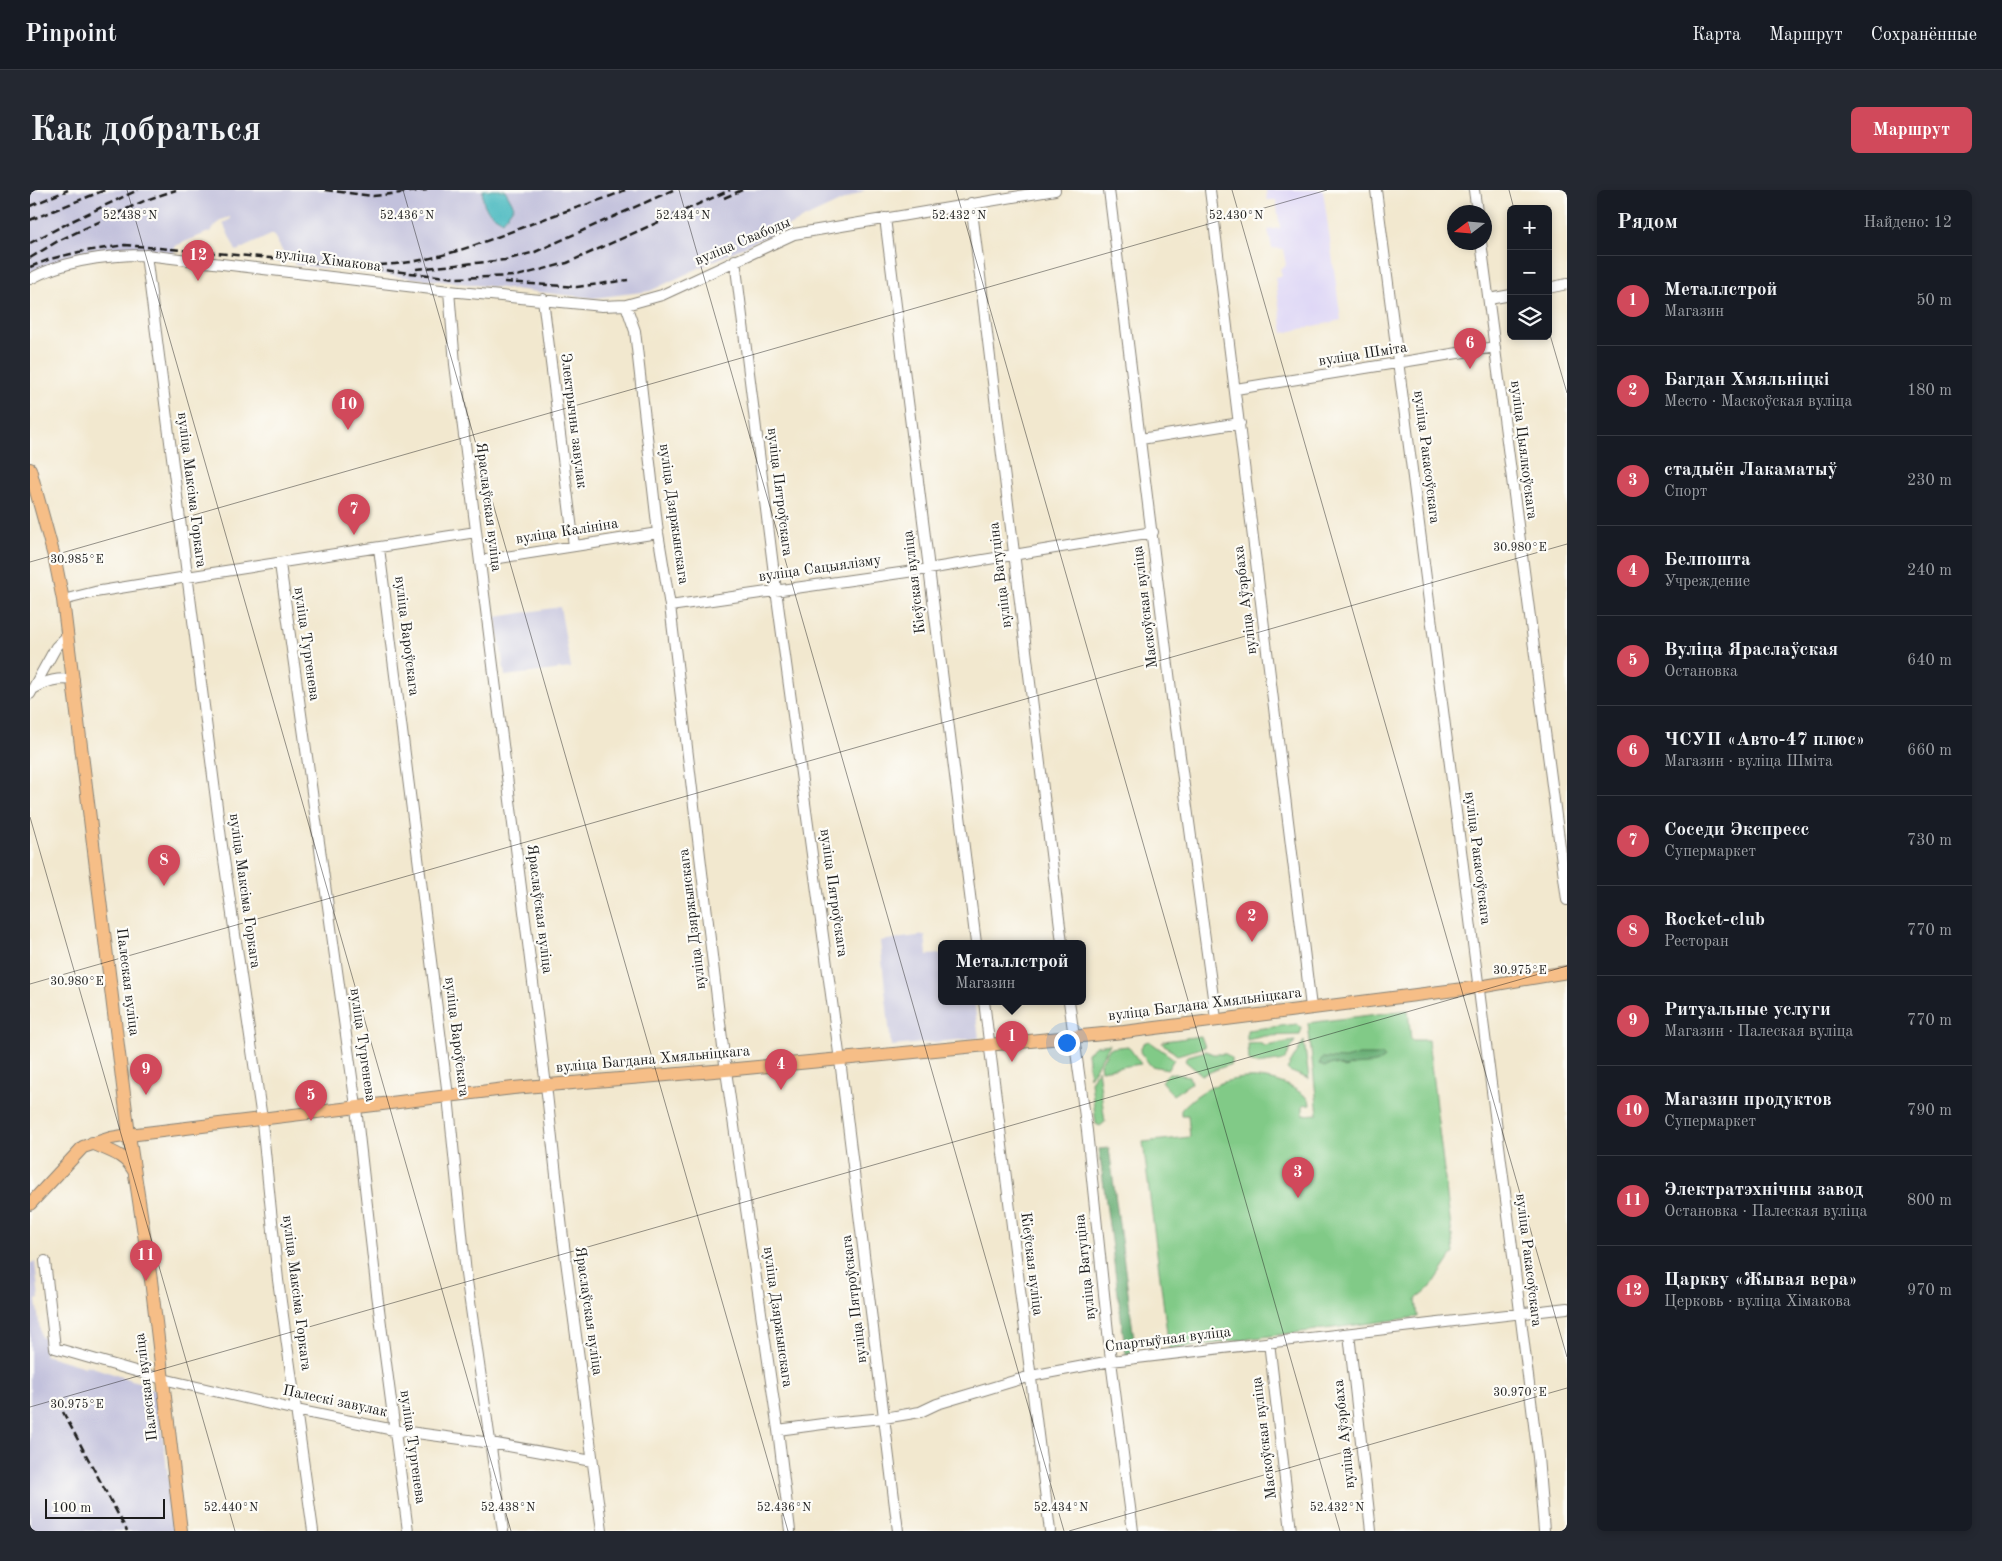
<!DOCTYPE html>
<html lang="ru">
<head>
<meta charset="utf-8">
<style>
	:root { --surface:#171b24; --page:#242831; --text:#f1f3f6; --muted:#9ea1a6; --line:#363941; --accent:#d1495b }
	body { margin:0; font-family:"Old Standard TT",serif; background:var(--page); color:var(--text) }
	.controls { position:absolute; right:15px; top:15px; display:grid; overflow:hidden; border-radius:8px; box-shadow:0 2px 8px #0003 }
	.controls button { width:45px; height:45px; display:grid; place-items:center; padding:0; border:0; border-bottom:1px solid var(--line); background:var(--surface); color:var(--text); font:25px sans-serif }
	.compass { position:absolute; left:1417px; top:15px; width:45px; height:45px; border-radius:50%; background:var(--surface); box-shadow:0 2px 8px #0003; rotate:254deg }
	.scale { position:absolute; left:15px; bottom:12px; width:120px; box-sizing:border-box; padding-left:5px; border:2px solid #1c1c1c; border-top:0; font-size:14px; line-height:18px; white-space:nowrap; color:#1c1c1c; -webkit-text-stroke:4px #fdfcf7; paint-order:stroke }
	.you { position:absolute; left:1036px; top:852px; width:18px; height:18px; margin:-12px; border:4px solid #fff; border-radius:50%; background:#1a73e8; box-shadow:0 0 0 8px #1a73e833 }
	.badge { display:grid; place-items:center; width:32px; height:32px; border-radius:50%; background:var(--accent); color:#fff; font-size:16px; font-weight:700 }
	.pin { position:absolute; translate:-50% -41px; filter:drop-shadow(0 1px 2px #0008) }
	.pin::after { content:''; position:absolute; top:26px; width:18px; height:15px; background:inherit; clip-path:polygon(0 0,100% 0,50% 100%) }
	.popup { position:absolute; left:908px; top:750px; width:148px; height:65px; box-sizing:border-box; display:grid; place-content:center; border-radius:8px; background:var(--surface); filter:drop-shadow(0 1px 4px #0005); font-size:16px; white-space:nowrap; color:var(--muted) }
	.popup b { font-size:19px; color:var(--text) }
	.popup::after { content:''; position:absolute; left:50%; top:100%; margin-left:-10px; border:10px solid transparent; border-top-color:var(--surface) }
	.list { margin:0; padding:0; list-style:none }
	h2 { display:flex; justify-content:space-between; align-items:center; height:65px; margin:0; padding:0 20px; font-size:21px }
	h2 small { font-size:16px; font-weight:400; color:var(--muted) }
	.list li { display:grid; grid-template-columns:32px 1fr auto; gap:15px; align-items:center; box-sizing:border-box; height:90px; padding:0 20px; border-top:1px solid var(--line) }
	.list b { display:block; font-size:19px; white-space:nowrap }
	.list p { margin:0; font-size:16px; white-space:nowrap; color:var(--muted) }
	.list em { font-size:16px; font-style:normal; color:var(--muted) }
	.icon { flex:none; width:28px; height:28px; fill:none; stroke:currentColor; stroke-width:2; stroke-linecap:round; stroke-linejoin:round }
	.map { position:relative; flex:none; width:1537px; height:1341px; overflow:hidden; border-radius:8px }
	header { display:flex; align-items:center; gap:30px; box-sizing:border-box; height:70px; padding:0 25px; background:var(--surface); border-bottom:1px solid var(--line) }
	header strong { font-size:24px }
	nav { display:flex; gap:28px; margin-inline-start:auto; font-size:18px }
	.intro { display:flex; align-items:center; justify-content:space-between; box-sizing:border-box; height:120px; padding:0 30px }
	h1 { margin:0; font-size:35px }
	.button { padding:12px 22px; border-radius:8px; background:var(--accent); color:#fff; font-size:18px; font-weight:700 }
	main { display:flex; gap:30px; padding:0 30px }
	aside { flex:1; background:var(--surface); border-radius:8px; box-shadow:0 2px 8px #0003 }
	.map>svg:first-child { display:block }
	.built { fill:#ddd5f6 }
	.industrial { fill:#c2c1dc }
	.green { fill:#81ca87; stroke:#4e7352 }
	.forest { fill:#68ae74; stroke:#426548 }
	.water { fill:#4ab9c0; stroke:#336a6e }
	.lines { fill:none; stroke-linecap:round; stroke-linejoin:round }
	.minor-casing { stroke:#878276; stroke-width:12 }
	.major-casing { stroke:#878276; stroke-width:14 }
	.minor { stroke:#fff; stroke-width:10 }
	.major { stroke:#f6be87; stroke-width:12 }
	.rail { stroke:#1c1c1c; stroke-width:2.5; stroke-dasharray:8 4; stroke-linecap:butt }
	.ticks { fill:none; stroke:#1c1c1c; stroke-width:1; stroke-opacity:0.45 }
	.labels { text-anchor:middle; dominant-baseline:central; stroke-width:4.5; stroke-linejoin:round; paint-order:stroke }
	.street-label { font-size:15px; fill:#1c1c1c; stroke:#fdfcf7 }
	.ticks-label { font-size:12px; text-anchor:middle; fill:#1c1c1c; stroke:#fdfcf7; stroke-width:4.5; stroke-linejoin:round; paint-order:stroke }
</style>
</head>
<body>
<header>
<strong>Pinpoint</strong>
<nav><a>Карта</a><a>Маршрут</a><a>Сохранённые</a></nav>
</header>
<div class="intro"><h1>Как добраться</h1><a class="button">Маршрут</a></div>
<main>
<div class="map">
<svg width="1537" height="1341" viewBox="0 0 1537 1341">
	<rect width="100%" height="100%" fill="#fdfcf7"/>
	<filter id="ink" filterUnits="userSpaceOnUse"><feTurbulence type="fractalNoise" baseFrequency=".02" numOctaves="2"/><feDisplacementMap in="SourceGraphic" scale="10" xChannelSelector="R" yChannelSelector="G"/><feConvolveMatrix kernelMatrix="1 2 1 2 8 2 1 2 1" color-interpolation-filters="sRGB"/></filter>
	<filter id="wash" filterUnits="userSpaceOnUse"><feTurbulence type="fractalNoise" baseFrequency=".0096" numOctaves="4" result="noise"/><feDisplacementMap in="SourceGraphic" scale="20" xChannelSelector="R" yChannelSelector="G"/><feGaussianBlur stdDeviation="1.12" result="paint"/><feColorMatrix in="noise" values="0 0 0 0 0 0 0 0 0 0 0 0 0 0 0 0 0 1.4 0 .05"/><feComposite in="paint" operator="in"/></filter>
	<g filter="url(#wash)">
		<rect width="100%" height="100%" fill="#f2e8cf"/>
		<!-- built -->
		<path class="built" d="M 1236,0 L 1293,0 L 1311,130 L 1253,143 L 1245,87 L 1252,86 L 1250,79 L 1256,75 L 1253,59 L 1242,58 L 1238,40 L 1250,38 L 1246,10 L 1237,10 Z"/>
		<!-- industrial -->
		<path class="industrial" d="M 0,0 L 835,0 L 620,101 L 563,108 L 265,75 L 260,63 L 255,66 L 243,44 L 206,61 L 193,33 L 201,29 L 200,27 L 191,30 L 181,41 L 145,56 L 144,64 L 97,60 L 72,63 L 0,83 Z
			M 530,417 L 541,478 L 475,486 L 466,427 Z
			M 895,745 L 897,765 L 912,764 L 912,811 L 944,811 L 949,848 L 861,856 L 850,751 Z
			M 5,1072 L 9,1109 L 6,1110 L 11,1147 L 14,1148 L 15,1165 L 55,1177 L 56,1175 L 114,1194 L 127,1202 L 145,1341 L 0,1341 L 0,1073 Z"/>
		<!-- green -->
		<path class="green" d="M 1378,820 L 1381,850 L 1398,850 L 1424,1063 L 1402,1096 L 1386,1109 L 1388,1127 L 1139,1159 L 1113,952 L 1160,947 L 1158,925 L 1151,925 L 1151,920 C 1184,883 1240,876 1279,909 L 1280,914 L 1273,915 L 1273,925 L 1288,924 L 1278,833 Z
			M 1267,834 L 1272,838 L 1270,845 L 1235,846 L 1217,850 L 1217,840 Z
			M 1171,846 L 1175,857 L 1147,865 L 1132,853 L 1134,851 Z
			M 1119,851 L 1144,869 L 1138,879 L 1121,876 L 1110,862 L 1113,853 Z
			M 1265,851 L 1255,870 L 1227,874 L 1219,871 L 1218,854 L 1229,853 L 1235,856 Z
			M 1274,851 L 1279,889 L 1259,881 L 1257,879 Z
			M 1080,854 L 1060,887 L 1057,863 L 1066,856 Z
			M 1098,856 L 1111,874 L 1071,880 L 1070,874 L 1080,858 Z
			M 1176,861 L 1183,864 L 1196,864 L 1201,868 L 1201,874 L 1172,885 L 1155,871 L 1158,866 Z
			M 1068,879 L 1075,932 L 1070,936 L 1066,934 L 1061,892 Z
			M 1139,883 L 1159,886 L 1161,893 L 1143,905 L 1131,891 Z"/>
		<!-- forest -->
		<path class="forest" d="M 1329,865 L 1352,865 L 1355,868 C 1345,878 1327,871 1315,878 L 1303,874 L 1294,877 L 1289,874 L 1292,868 L 1315,869 Z
			M 1079,958 L 1106,1164 L 1096,1165 L 1069,959 Z"/>
		<!-- water -->
		<path class="water" d="M 453,0 L 475,0 L 484,16 L 473,31 C 459,23 451,17 453,0 Z"/>
	</g>
	<g filter="url(#ink)">
		<g class="lines">
			<defs>
				<path id="minor" d="M 1079,0 L 1142,508 L 1186,829
					M 1180,0 L 1281,817
					M 1346,0 L 1480,1041 L 1508,1267 L 1514,1341
					M 1444,0 L 1447,22
					M 941,13 L 1032,753
					M 855,28 L 946,753
					M 1451,52 L 1537,710
					M 116,65 L 192,656 L 231,922 L 248,1090 L 283,1341
					M 705,70 L 746,400 L 811,878 L 868,1341
					M 0,89 C 35,70 77,65 116,65 L 419,101 L 572,116 L 596,115 L 632,105 L 764,44 L 1025,0
					M 1518,98 L 1537,94
					M 419,101 L 425,174 L 517,904 L 533,1048 L 572,1341
					M 513,109 L 544,356
					M 1459,109 L 1481,105
					M 596,115 L 605,141 L 628,343 L 640,416 L 695,874 L 748,1240 L 760,1341
					M 1206,199 L 1465,157
					M 1111,249 L 1210,233
					M 349,358 L 418,906 L 436,1084 L 473,1341
					M 450,371 L 628,343
					M 250,374 L 325,909 L 347,1104 L 378,1341
					M 33,410 L 65,402 L 157,387 L 446,342
					M 640,416 L 898,379 L 1123,342
					M 3,499 C 18,490 27,488 44,490
					M 0,504 L 26,457 L 38,445
					M 954,811 L 1020,1341
					M 1039,811 L 1057,941 L 1081,1171 L 1103,1341
					M 15,1071 L 25,1158 L 133,1189 L 266,1220 L 364,1240 L 461,1253 L 562,1271
					M 1319,1144 L 1341,1341
					M 1239,1152 L 1261,1341
					M 748,1240 L 800,1233 L 854,1228 L 890,1222 L 907,1214 L 1001,1186 L 1081,1171 L 1537,1118"/>
				<path id="major" d="M 0,279 L 25,370 L 33,410 L 99,945 L 121,1090 L 151,1341
					M 62,953 C 79,961 95,964 104,981
					M 0,1014 L 53,957 L 81,948 L 99,945 L 483,898 L 696,880 L 1094,842 L 1449,797 L 1537,782"/>
			</defs>
			<!-- minor casing -->
			<use href="#minor" class="minor-casing"/>
			<!-- major casing -->
			<use href="#major" class="major-casing"/>
			<!-- minor -->
			<use href="#minor" class="minor"/>
			<!-- major -->
			<use href="#major" class="major"/>
			<!-- rail -->
			<path class="rail" d="M 295,0 L 343,6 L 397,0
				M 694,8 L 712,0
				M 0,16 L 38,0
				M 0,30 L 75,0
				M 0,53 L 42,31 L 108,0
				M 0,68 L 28,51 L 116,10 L 146,0
				M 349,75 C 411,73 465,47 522,26 C 547,17 571,11 595,0
				M 0,77 L 20,69 L 49,62 L 95,55 L 263,70 L 426,88 L 487,86 L 537,73 L 700,0
				M 386,79 L 475,70 L 505,62 L 643,0
				M 474,92 L 547,97 L 598,90
				M 33,1222 L 97,1341"/>
		</g>
	</g>
	<!-- ticks -->
	<path class="ticks" d="M 97,0 L 481,1341M 373,0 L 758,1341M 649,0 L 1034,1341M 926,0 L 1310,1341M 1202,0 L 1537,1167M 1479,0 L 1484,19M 1518,138 L 1537,203M 0,372 L 1297,0M 0,627 L 205,1341M 0,794 L 1537,354M 0,1217 L 1537,776M 1039,1341 L 1537,1198"/>
	<g class="labels">
		<!-- street labels -->
		<g class="street-label">
			<text transform="translate(713 52) rotate(-23)">вуліца Свабоды</text>
			<text transform="translate(298 71) rotate(7)">вуліца Хімакова</text>
			<text transform="translate(1333 165) rotate(-9)">вуліца Шміта</text>
			<text transform="translate(543 231) rotate(83)">Электрычны завулак</text>
			<text transform="translate(1493 260) rotate(83)">вуліца Цыялкоўскага</text>
			<text transform="translate(1396 267) rotate(83)">вуліца Ракасоўскага</text>
			<text transform="translate(161 300) rotate(83)">вуліца Максіма Горкага</text>
			<text transform="translate(749 302) rotate(83)">вуліца Пятроўскага</text>
			<text transform="translate(458 317) rotate(83)">Яраслаўская вуліца</text>
			<text transform="translate(643 324) rotate(82)">вуліца Дзяржынскага</text>
			<text transform="translate(537 342) rotate(-9)">вуліца Калініна</text>
			<text transform="translate(790 379) rotate(-8)">вуліца Сацыялізму</text>
			<text transform="translate(971 385) rotate(-97)">вуліца Ватуціна</text>
			<text transform="translate(885 392) rotate(-97)">Кіеўская вуліца</text>
			<text transform="translate(1216 410) rotate(-97)">вуліца Аўэрбаха</text>
			<text transform="translate(1116 417) rotate(-97)">Маскоўская вуліца</text>
			<text transform="translate(376 446) rotate(83)">вуліца Вароўскага</text>
			<text transform="translate(276 454) rotate(82)">вуліца Тургенева</text>
			<text transform="translate(1447 668) rotate(83)">вуліца Ракасоўскага</text>
			<text transform="translate(214 701) rotate(82)">вуліца Максіма Горкага</text>
			<text transform="translate(803 703) rotate(82)">вуліца Пятроўскага</text>
			<text transform="translate(509 719) rotate(83)">Яраслаўская вуліца</text>
			<text transform="translate(663 729) rotate(-97)">вуліца Дзяржынскага</text>
			<text transform="translate(97 792) rotate(83)">Палеская вуліца</text>
			<text transform="translate(1175 815) rotate(-7)">вуліца Багдана Хмяльніцкага</text>
			<text transform="translate(426 847) rotate(83)">вуліца Вароўскага</text>
			<text transform="translate(332 855) rotate(82)">вуліца Тургенева</text>
			<text transform="translate(623 870) rotate(-5)">вуліца Багдана Хмяльніцкага</text>
			<text transform="translate(1498 1070) rotate(83)">вуліца Ракасоўскага</text>
			<text transform="translate(1001 1074) rotate(83)">Кіеўская вуліца</text>
			<text transform="translate(1056 1077) rotate(-96)">вуліца Ватуціна</text>
			<text transform="translate(266 1103) rotate(83)">вуліца Максіма Горкага</text>
			<text transform="translate(825 1109) rotate(-97)">вуліца Пятроўскага</text>
			<text transform="translate(558 1121) rotate(82)">Яраслаўская вуліца</text>
			<text transform="translate(747 1127) rotate(82)">вуліца Дзяржынскага</text>
			<text transform="translate(1138 1150) rotate(-7)">Спартыўная вуліца</text>
			<text transform="translate(117 1197) rotate(-97)">Палеская вуліца</text>
			<text transform="translate(305 1212) rotate(12)">Палескі завулак</text>
			<text transform="translate(1315 1244) rotate(-96)">вуліца Аўэрбаха</text>
			<text transform="translate(1235 1248) rotate(-97)">Маскоўская вуліца</text>
			<text transform="translate(382 1257) rotate(82)">вуліца Тургенева</text>
		</g>
	</g>
	<g class="ticks-label">
		<text x="100" y="29">52.438°N</text>
		<text x="377" y="29">52.436°N</text>
		<text x="653" y="29">52.434°N</text>
		<text x="929" y="29">52.432°N</text>
		<text x="1206" y="29">52.430°N</text>
		<text x="1490" y="361">30.980°E</text>
		<text x="47" y="373">30.985°E</text>
		<text x="1490" y="784">30.975°E</text>
		<text x="47" y="795">30.980°E</text>
		<text x="1490" y="1206">30.970°E</text>
		<text x="47" y="1218">30.975°E</text>
		<text x="201" y="1321">52.440°N</text>
		<text x="478" y="1321">52.438°N</text>
		<text x="754" y="1321">52.436°N</text>
		<text x="1031" y="1321">52.434°N</text>
		<text x="1307" y="1321">52.432°N</text>
	</g>
</svg>
<div class="controls">
<button>+</button>
<button>−</button>
<button><svg class="icon" aria-label="layers" viewBox="0 0 24 24"><path d="M12 4l9 5-9 5-9-5zM3 14l9 5 9-5"/></svg></button>
</div>
<svg class="compass" viewBox="-18 -18 36 36"><path d="M0-13l5 13h-10z" fill="#e53935"/><path d="M0 13l5-13h-10z" fill="#9ea1a6"/></svg>
<div class="scale">100 m</div>
<div class="you"></div>
<div class="pin badge" style="left:982px;top:872px">1</div>
<div class="popup"><b>Металлстрой</b>Магазин</div>
<div class="pin badge" style="left:1222px;top:752px">2</div>
<div class="pin badge" style="left:1268px;top:1008px">3</div>
<div class="pin badge" style="left:751px;top:900px">4</div>
<div class="pin badge" style="left:281px;top:931px">5</div>
<div class="pin badge" style="left:1440px;top:179px">6</div>
<div class="pin badge" style="left:324px;top:345px">7</div>
<div class="pin badge" style="left:134px;top:696px">8</div>
<div class="pin badge" style="left:116px;top:905px">9</div>
<div class="pin badge" style="left:318px;top:240px">10</div>
<div class="pin badge" style="left:116px;top:1091px">11</div>
<div class="pin badge" style="left:168px;top:91px">12</div>
</div>
<aside>
<h2>Рядом<small>Найдено: 12</small></h2>
<ul class="list">
<li><span class="badge">1</span><div><b>Металлстрой</b><p>Магазин</p></div><em>50 m</em></li>
<li><span class="badge">2</span><div><b>Багдан Хмяльніцкі</b><p>Место · Маскоўская вуліца</p></div><em>180 m</em></li>
<li><span class="badge">3</span><div><b>стадыён Лакаматыў</b><p>Спорт</p></div><em>230 m</em></li>
<li><span class="badge">4</span><div><b>Белпошта</b><p>Учреждение</p></div><em>240 m</em></li>
<li><span class="badge">5</span><div><b>Вуліца Яраслаўская</b><p>Остановка</p></div><em>640 m</em></li>
<li><span class="badge">6</span><div><b>ЧСУП «Авто-47 плюс»</b><p>Магазин · вуліца Шміта</p></div><em>660 m</em></li>
<li><span class="badge">7</span><div><b>Соседи Экспресс</b><p>Супермаркет</p></div><em>730 m</em></li>
<li><span class="badge">8</span><div><b>Rocket-club</b><p>Ресторан</p></div><em>770 m</em></li>
<li><span class="badge">9</span><div><b>Ритуальные услуги</b><p>Магазин · Палеская вуліца</p></div><em>770 m</em></li>
<li><span class="badge">10</span><div><b>Магазин продуктов</b><p>Супермаркет</p></div><em>790 m</em></li>
<li><span class="badge">11</span><div><b>Электратэхнічны завод</b><p>Остановка · Палеская вуліца</p></div><em>800 m</em></li>
<li><span class="badge">12</span><div><b>Царкву «Жывая вера»</b><p>Церковь · вуліца Хімакова</p></div><em>970 m</em></li>
</ul>
</aside>
</main>
</body>
</html>
